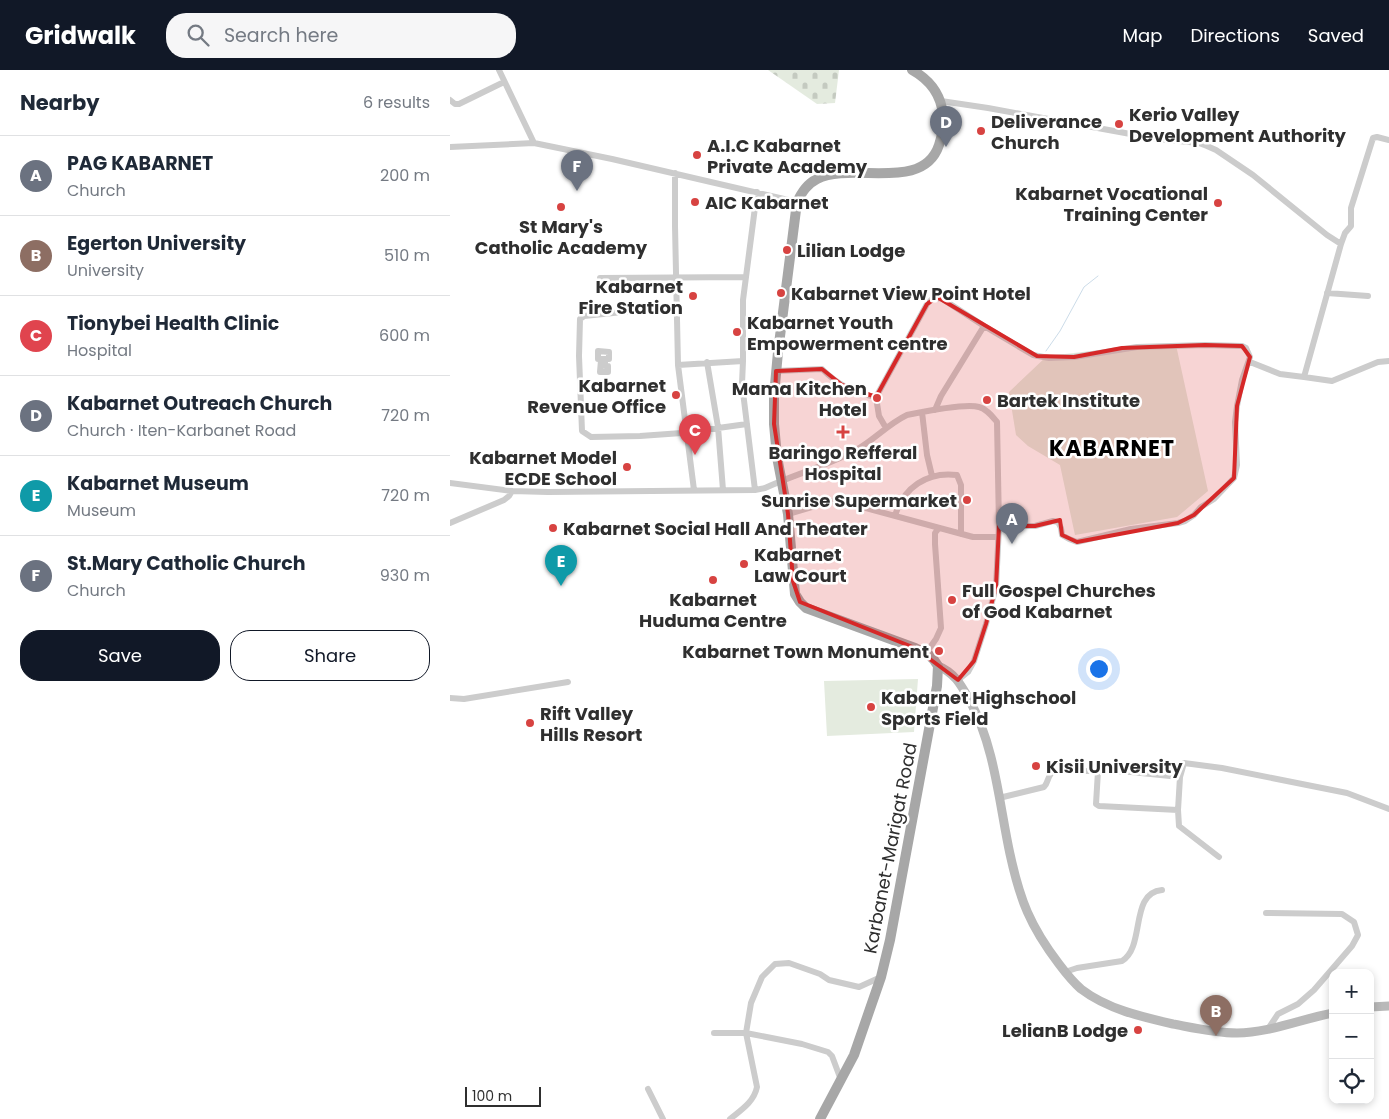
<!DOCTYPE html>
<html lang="en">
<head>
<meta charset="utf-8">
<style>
	:root { --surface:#fff; --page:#f6f6f7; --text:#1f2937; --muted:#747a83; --line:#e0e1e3; --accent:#111827 }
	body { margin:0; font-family:Poppins,sans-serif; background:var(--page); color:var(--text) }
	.controls { position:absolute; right:15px; bottom:15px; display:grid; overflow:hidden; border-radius:10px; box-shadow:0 2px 8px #0003 }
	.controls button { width:45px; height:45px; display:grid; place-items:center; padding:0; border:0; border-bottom:1px solid var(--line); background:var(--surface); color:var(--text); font:25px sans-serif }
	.scale { position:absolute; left:15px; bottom:12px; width:76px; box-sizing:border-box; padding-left:5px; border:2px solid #2f2f2f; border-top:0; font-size:14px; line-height:18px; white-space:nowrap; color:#2f2f2f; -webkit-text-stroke:4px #fff; paint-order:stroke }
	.you { position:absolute; left:648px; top:598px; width:18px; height:18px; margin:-12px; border:4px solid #fff; border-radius:50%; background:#1a73e8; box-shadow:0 0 0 8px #1a73e833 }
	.badge { display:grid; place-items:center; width:32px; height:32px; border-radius:50%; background:var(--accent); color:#fff; font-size:16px; font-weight:700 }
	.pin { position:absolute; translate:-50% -41px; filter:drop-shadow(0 1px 2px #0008) }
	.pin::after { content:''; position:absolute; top:26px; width:18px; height:15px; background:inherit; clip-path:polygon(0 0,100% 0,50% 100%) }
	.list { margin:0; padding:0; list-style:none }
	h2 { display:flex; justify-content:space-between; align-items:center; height:65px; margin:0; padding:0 20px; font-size:21px }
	h2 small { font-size:16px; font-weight:400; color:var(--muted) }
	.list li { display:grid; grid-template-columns:32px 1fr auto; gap:15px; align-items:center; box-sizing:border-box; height:80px; padding:0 20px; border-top:1px solid var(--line) }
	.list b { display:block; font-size:19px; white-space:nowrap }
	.list p { margin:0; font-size:16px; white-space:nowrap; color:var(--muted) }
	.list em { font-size:16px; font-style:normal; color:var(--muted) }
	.actions { display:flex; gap:10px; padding:15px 20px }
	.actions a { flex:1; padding:11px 0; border:1px solid var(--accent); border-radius:20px; text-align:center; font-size:18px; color:var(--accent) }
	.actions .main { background:var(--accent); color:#fff }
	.icon { flex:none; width:28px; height:28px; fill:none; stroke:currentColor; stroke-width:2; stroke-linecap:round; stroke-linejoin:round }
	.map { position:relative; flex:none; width:939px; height:1049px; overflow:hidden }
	header { display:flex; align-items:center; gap:30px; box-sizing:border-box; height:70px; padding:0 25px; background:var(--accent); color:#fff }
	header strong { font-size:24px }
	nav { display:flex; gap:28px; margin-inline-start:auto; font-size:18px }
	.search { width:350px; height:45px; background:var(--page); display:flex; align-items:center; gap:12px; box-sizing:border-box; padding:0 18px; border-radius:20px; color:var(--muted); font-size:19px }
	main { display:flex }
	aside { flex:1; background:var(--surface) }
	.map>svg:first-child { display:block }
	.cemetery { fill:url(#cemetery-stones) }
	.pitch { fill:#e4ebdf }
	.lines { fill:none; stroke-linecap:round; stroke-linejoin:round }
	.stream { stroke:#ccdce9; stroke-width:1 }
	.street { stroke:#ccc; stroke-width:6 }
	.secondary { stroke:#b9b9b9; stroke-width:9 }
	.primary { stroke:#a7a7a7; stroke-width:10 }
	.marked { fill:#d62828; fill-opacity:0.2; stroke:#d62828; stroke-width:4; stroke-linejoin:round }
	.poi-dot { fill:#d74341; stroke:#fff; stroke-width:2 }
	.labels { text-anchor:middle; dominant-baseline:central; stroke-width:5; stroke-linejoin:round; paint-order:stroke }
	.poi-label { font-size:18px; font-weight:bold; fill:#2f2f2f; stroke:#fff; text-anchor:start }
	.street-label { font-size:18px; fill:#2f2f2f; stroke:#fff }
	.district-label { font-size:22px; font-weight:bold; letter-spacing:1px; fill:#000; stroke:#fff }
</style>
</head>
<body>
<header>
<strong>Gridwalk</strong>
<div class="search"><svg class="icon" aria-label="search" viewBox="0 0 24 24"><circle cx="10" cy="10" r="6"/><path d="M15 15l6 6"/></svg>Search here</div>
<nav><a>Map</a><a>Directions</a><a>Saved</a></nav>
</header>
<main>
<aside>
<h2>Nearby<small>6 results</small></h2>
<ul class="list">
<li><span class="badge" style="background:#6b7280">A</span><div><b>PAG KABARNET</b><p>Church</p></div><em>200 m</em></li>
<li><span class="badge" style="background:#8d6e63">B</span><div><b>Egerton University</b><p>University</p></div><em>510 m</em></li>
<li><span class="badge" style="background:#e0444e">C</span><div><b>Tionybei Health Clinic</b><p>Hospital</p></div><em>600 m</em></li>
<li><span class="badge" style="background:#6b7280">D</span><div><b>Kabarnet Outreach Church</b><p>Church · Iten-Karbanet Road</p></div><em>720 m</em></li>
<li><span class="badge" style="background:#0f9aa8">E</span><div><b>Kabarnet Museum</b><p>Museum</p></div><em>720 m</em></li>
<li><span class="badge" style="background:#6b7280">F</span><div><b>St.Mary Catholic Church</b><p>Church</p></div><em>930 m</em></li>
</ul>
<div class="actions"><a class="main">Save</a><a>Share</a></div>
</aside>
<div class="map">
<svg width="939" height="1049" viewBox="0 0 939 1049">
	<defs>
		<pattern id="cemetery-stones" width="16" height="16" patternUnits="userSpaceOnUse" patternTransform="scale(1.25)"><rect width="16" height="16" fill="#e4ebdf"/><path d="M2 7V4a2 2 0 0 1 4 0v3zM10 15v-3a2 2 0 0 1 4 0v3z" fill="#c4cac0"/></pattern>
	</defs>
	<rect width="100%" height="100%" fill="#fff"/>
	<!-- cemetery -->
	<path class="cemetery" d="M 318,0 L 389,0 L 385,33 L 367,34 Z"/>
	<!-- pitch -->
	<path class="pitch" d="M 726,275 L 758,421 L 727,447 L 625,465 L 610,395 L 578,376 L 566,365 L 559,322 L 597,286 L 641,281 Z
		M 468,609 L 464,662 L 377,666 L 374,611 Z"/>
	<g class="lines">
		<!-- stream -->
		<path class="stream" d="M 596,281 L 610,261 L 634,217 L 648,206"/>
		<!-- street -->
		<path class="street" d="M 49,0 L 84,73
			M 0,30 L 5,34 L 9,34 L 54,12
			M 491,31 L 538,38 L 708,69 L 749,73 L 757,76 L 766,80 L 803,105 L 877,165 L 891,174 L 854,307 L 882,311 L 928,292 L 939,291
			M 0,77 L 84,73 L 162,89 L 347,132
			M 225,103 L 225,156 L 228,295 L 244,420
			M 891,174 L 895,163 L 901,156 L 901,138 L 923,68 L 927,67 L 939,70
			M 150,208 L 296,207
			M 877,223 L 918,226
			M 226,239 L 202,239 L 134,246 L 130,249 L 129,286 L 132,361 L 141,367 L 190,366 L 232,363 L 297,354
			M 148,281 L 159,282 L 159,289 L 148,289 Z
			M 151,290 L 155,290 L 155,296 L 158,296 L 158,302 L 150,302 Z
			M 293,291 L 293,230 L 307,122
			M 257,292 L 268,357 L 273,420
			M 800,292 L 830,304 L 854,307
			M 228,295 L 293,291 L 292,314 L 305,420
			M 326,301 L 372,299 C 387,314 406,324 426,327
			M 485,340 L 491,326 L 534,256 L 583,285 L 599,288 L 624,287 L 687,277 L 755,275 L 792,276 L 796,278 L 800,287 L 792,310 L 787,336 L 785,352 L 787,395 L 784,408 L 764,429 L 751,437 L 744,445 L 735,451 L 728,453 L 681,459 L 627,472 L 619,469 L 612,465 L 611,458 L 608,452 L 603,451 L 585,456 L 549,456
			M 472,342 L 477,385 L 482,406
			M 436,358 L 429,346 L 426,327 L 477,234 L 482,229 L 491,228 L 534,256
			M 0,413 L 62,421 L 98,422 L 305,420 L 315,418 C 345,404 377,396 406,380 C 424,370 438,354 457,345 C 472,342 515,333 529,337 C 537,339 542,346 547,352 L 549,456 L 546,517 L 536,554 L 524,591 L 518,602 L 508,610
			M 338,444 L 386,430 L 523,467 L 548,467
			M 445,446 C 453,418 477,401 507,405 L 511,415 L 511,464
			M 0,453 L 54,430 L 59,426 L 62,421
			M 476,583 L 486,569 L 491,558 L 485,474 L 485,463 L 489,458
			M 0,628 L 14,629 L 118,612
			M 730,707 L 728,740 L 649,736 L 646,734 L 648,701 L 681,702 L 730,707 L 734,693 L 772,698 L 897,723 L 939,739
			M 549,728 L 594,717 C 599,712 597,705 604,701 L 648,701
			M 728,740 L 729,756 L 769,787
			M 816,843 L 892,844 L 904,852 L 908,865 L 902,876 L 864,920 L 848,934 L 828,944 L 818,959
			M 615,902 L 627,898 L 672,891 C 696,876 679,823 712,820
			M 264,963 L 296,963 L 352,974 L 378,982 L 382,986 L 391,1010
			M 198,1019 L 213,1049
			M 280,1049 C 291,1040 304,1032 307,1017 L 296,963 L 301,933 L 312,907 L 325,894 L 339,893 L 370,904 L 379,910 L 409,917 L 431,907"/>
		<!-- secondary -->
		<path class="secondary" d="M 488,596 C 505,603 511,615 520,631 C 545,677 549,733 560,784 C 570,830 580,856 609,894 C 615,902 623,912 631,919 C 657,939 692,947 723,954 C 744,958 765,963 787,963 C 819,963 851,949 883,943
			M 920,937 L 939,936"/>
		<!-- primary -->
		<path class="primary" d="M 370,1049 L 404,985 L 431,907 L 440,870 L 487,616 L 488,596 L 484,590 L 479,585 L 465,578 L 356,538 L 350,532 L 345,524 L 338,444 L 327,387 L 324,354 L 324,326 L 328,282 L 347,132 C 352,122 357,114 367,109 C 402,91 473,123 489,75 C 492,66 494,55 493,45 C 491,24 480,10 462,0"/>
	</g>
	<!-- marked area -->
	<path class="marked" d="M 487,227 L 587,286 L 624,287 L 672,278 L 755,275 L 792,276 L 800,287 L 787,336 L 784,408 L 744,445 L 728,453 L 627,472 L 612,465 L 610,450 L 585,456 L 549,456 L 546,517 L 536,554 L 524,591 L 508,610 L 465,578 L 350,532 L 343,511 L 338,444 L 324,354 L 326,301 L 372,299 L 392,315 L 426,327 L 477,234 Z"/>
	<!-- markers -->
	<g class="poi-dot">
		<circle cx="669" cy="54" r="5"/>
		<circle cx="531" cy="61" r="5"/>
		<circle cx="247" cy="85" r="5"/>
		<circle cx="245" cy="132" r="5"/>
		<circle cx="768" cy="133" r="5"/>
		<circle cx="111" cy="137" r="5"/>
		<circle cx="337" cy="180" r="5"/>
		<circle cx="331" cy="223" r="5"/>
		<circle cx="243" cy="226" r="5"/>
		<circle cx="287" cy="262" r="5"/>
		<circle cx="226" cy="325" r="5"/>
		<circle cx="427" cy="328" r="5"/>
		<circle cx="537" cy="330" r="5"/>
		<path d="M390.5 354.5h5v5h5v5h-5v5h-5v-5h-5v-5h5z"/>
		<circle cx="177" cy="397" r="5"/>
		<circle cx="517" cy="430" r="5"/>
		<circle cx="103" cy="458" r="5"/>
		<circle cx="294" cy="494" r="5"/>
		<circle cx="263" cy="510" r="5"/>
		<circle cx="502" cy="530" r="5"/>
		<circle cx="489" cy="581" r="5"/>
		<circle cx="421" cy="637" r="5"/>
		<circle cx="80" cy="653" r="5"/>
		<circle cx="586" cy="696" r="5"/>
		<circle cx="688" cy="960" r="5"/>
	</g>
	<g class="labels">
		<!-- poi labels -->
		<g class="poi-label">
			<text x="679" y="44">Kerio Valley<tspan x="679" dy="21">Development Authority</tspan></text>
			<text x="541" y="51">Deliverance<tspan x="541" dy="21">Church</tspan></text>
			<text x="257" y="75">A.I.C Kabarnet<tspan x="257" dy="21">Private Academy</tspan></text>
			<text x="758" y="123" text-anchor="end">Kabarnet Vocational<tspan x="758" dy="21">Training Center</tspan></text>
			<text x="255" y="132">AIC Kabarnet</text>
			<text x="111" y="156" text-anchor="middle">St Mary's<tspan x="111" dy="21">Catholic Academy</tspan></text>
			<text x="347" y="180">Lilian Lodge</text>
			<text x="233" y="216" text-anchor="end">Kabarnet<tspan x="233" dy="21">Fire Station</tspan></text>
			<text x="341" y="223">Kabarnet View Point Hotel</text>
			<text x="297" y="252">Kabarnet Youth<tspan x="297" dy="21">Empowerment centre</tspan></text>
			<text x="216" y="315" text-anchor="end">Kabarnet<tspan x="216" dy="21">Revenue Office</tspan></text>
			<text x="417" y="318" text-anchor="end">Mama Kitchen<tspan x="417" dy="21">Hotel</tspan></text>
			<text x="547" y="330">Bartek Institute</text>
			<text x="393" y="382" text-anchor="middle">Baringo Refferal<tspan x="393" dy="21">Hospital</tspan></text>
			<text x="167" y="387" text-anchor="end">Kabarnet Model<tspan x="167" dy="21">ECDE School</tspan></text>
			<text x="507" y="430" text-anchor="end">Sunrise Supermarket</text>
			<text x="113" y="458">Kabarnet Social Hall And Theater</text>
			<text x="304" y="484">Kabarnet<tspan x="304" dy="21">Law Court</tspan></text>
			<text x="512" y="520">Full Gospel Churches<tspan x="512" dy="21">of God Kabarnet</tspan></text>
			<text x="263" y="529" text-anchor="middle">Kabarnet<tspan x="263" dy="21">Huduma Centre</tspan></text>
			<text x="479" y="581" text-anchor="end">Kabarnet Town Monument</text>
			<text x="431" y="627">Kabarnet Highschool<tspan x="431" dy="21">Sports Field</tspan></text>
			<text x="90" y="643">Rift Valley<tspan x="90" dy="21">Hills Resort</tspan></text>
			<text x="596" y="696">Kisii University</text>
			<text x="678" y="960" text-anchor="end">LelianB Lodge</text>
		</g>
		<!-- street labels -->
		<g class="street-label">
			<text transform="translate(440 778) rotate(-79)">Karbanet-Marigat Road</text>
		</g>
		<!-- district labels -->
		<g class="district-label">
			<text x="662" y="378">KABARNET</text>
		</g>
	</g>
</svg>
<div class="controls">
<button>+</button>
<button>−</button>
<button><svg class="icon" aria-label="locate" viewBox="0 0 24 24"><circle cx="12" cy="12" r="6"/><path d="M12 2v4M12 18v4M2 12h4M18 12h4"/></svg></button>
</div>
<div class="scale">100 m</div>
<div class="you"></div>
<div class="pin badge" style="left:562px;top:474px;background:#6b7280">A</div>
<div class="pin badge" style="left:766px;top:966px;background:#8d6e63">B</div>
<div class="pin badge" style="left:245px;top:385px;background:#e0444e">C</div>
<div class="pin badge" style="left:496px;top:77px;background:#6b7280">D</div>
<div class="pin badge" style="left:111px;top:516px;background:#0f9aa8">E</div>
<div class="pin badge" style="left:127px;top:121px;background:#6b7280">F</div>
</div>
</main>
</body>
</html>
